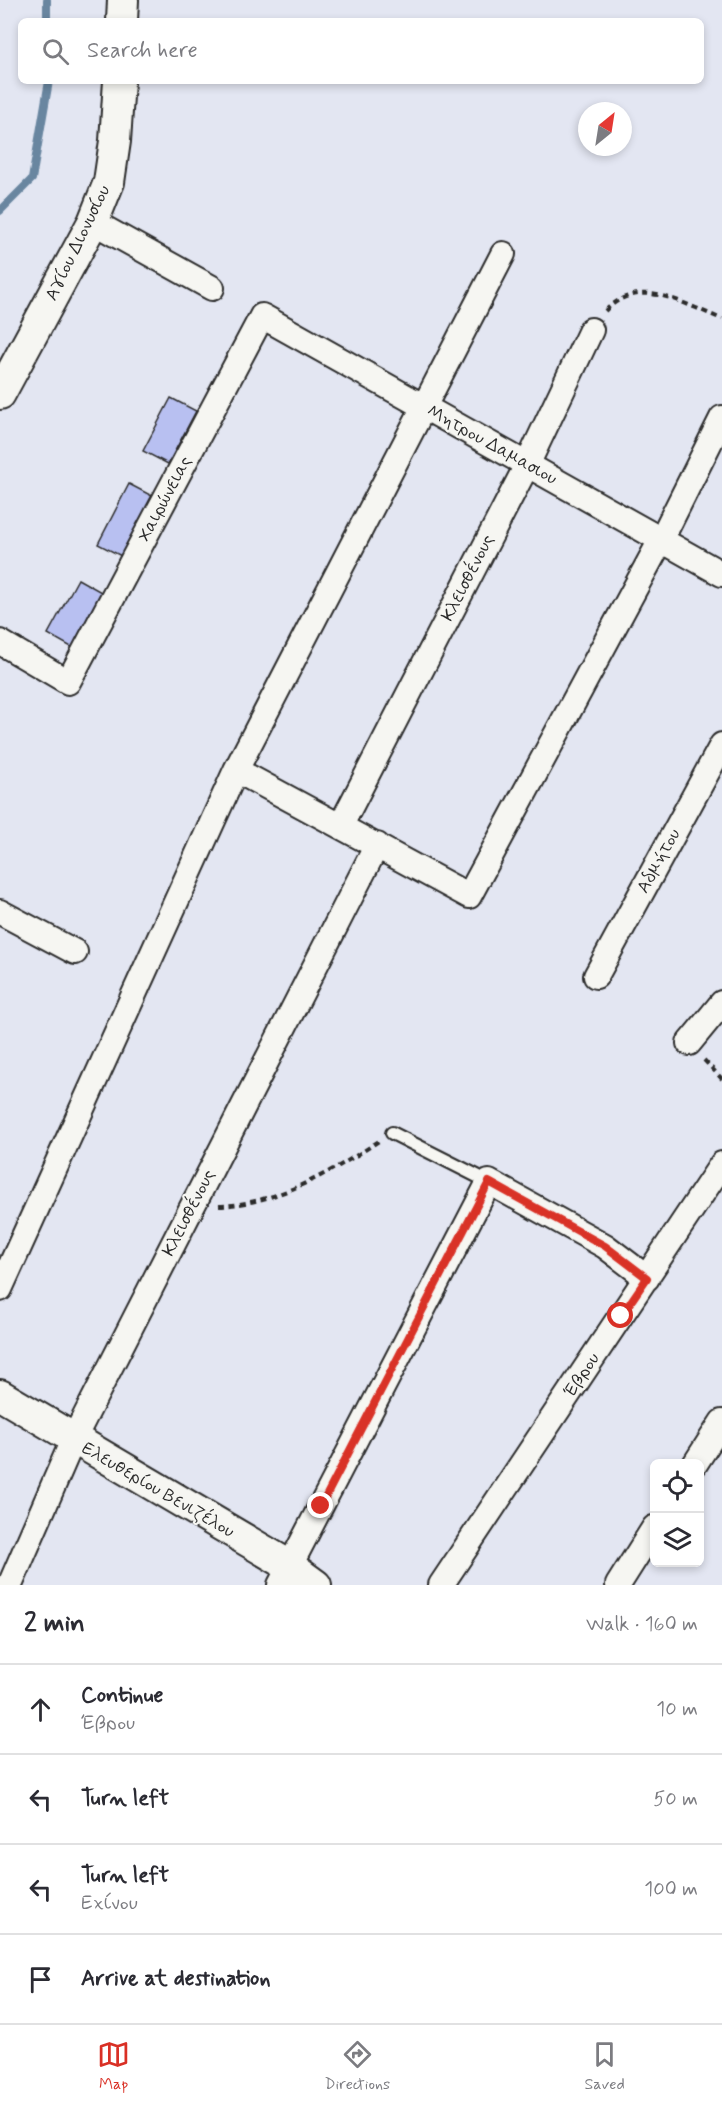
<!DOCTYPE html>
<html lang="en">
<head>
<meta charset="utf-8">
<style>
	:root { --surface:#fff; --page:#f7f7f7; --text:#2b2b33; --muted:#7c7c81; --line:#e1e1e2; --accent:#d93025 }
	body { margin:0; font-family:Mynerve,sans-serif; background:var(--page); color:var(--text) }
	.controls { position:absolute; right:18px; bottom:18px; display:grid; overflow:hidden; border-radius:9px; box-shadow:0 3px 9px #0003 }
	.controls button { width:54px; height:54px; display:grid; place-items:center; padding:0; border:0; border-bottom:2px solid var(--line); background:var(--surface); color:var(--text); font:30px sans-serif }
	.compass { position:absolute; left:578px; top:102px; width:54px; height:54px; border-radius:50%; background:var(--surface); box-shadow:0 3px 9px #0003; rotate:30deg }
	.stop { position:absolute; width:18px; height:18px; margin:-14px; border:4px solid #d93025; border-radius:50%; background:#fff }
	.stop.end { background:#d93025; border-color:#fff; box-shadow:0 2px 6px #0008 }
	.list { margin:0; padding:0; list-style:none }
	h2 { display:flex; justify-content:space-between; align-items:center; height:78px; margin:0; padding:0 24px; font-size:26px }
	h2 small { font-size:20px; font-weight:400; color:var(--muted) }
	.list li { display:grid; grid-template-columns:39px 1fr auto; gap:18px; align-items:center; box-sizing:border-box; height:90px; padding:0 24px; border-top:2px solid var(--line) }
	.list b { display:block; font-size:22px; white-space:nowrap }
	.list p { margin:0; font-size:20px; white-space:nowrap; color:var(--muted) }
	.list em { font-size:20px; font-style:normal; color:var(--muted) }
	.icon { flex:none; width:33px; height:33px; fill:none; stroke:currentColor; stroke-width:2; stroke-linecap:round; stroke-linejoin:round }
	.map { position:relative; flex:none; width:722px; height:1585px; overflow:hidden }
	.search { position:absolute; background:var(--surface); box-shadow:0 3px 9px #0003; left:18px; right:18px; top:18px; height:66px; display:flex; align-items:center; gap:15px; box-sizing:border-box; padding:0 21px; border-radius:9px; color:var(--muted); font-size:22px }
	.sheet { height:438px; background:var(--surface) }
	nav { display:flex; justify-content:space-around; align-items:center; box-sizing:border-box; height:84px; border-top:2px solid var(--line); background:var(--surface); font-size:16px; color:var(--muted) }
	nav a { display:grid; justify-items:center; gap:3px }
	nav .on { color:var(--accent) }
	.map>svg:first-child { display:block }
	.shadow { fill:#0003 }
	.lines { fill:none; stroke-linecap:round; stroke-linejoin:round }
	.stream { stroke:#6986a0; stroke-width:8 }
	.building { fill:#b8c0f1; stroke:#2b2b2b; stroke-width:1.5 }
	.service-casing { stroke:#2b2b2b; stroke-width:16 }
	.minor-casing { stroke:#2b2b2b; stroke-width:28 }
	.tertiary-casing { stroke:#2b2b2b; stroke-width:34 }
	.path { stroke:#2b2b2b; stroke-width:4; stroke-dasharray:6 4.5; stroke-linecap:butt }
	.service { stroke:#f6f6f2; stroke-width:12 }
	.minor { stroke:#f6f6f2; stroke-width:24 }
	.tertiary { stroke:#f6f6f2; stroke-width:30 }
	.route { stroke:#d93025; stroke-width:8 }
	.labels { text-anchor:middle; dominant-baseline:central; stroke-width:4.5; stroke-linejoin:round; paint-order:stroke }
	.street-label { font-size:18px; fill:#2b2b2b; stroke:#f6f6f2 }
</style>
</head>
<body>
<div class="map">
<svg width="722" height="1585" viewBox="0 0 722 1585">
	<rect width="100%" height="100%" fill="#e3e6f2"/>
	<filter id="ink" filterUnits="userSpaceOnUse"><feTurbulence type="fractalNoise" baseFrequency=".0167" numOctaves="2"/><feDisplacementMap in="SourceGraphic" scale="12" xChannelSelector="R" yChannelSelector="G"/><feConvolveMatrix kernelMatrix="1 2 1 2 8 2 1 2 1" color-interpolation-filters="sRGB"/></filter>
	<g filter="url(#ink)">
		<!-- shadow -->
		<path class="shadow" d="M 172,400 L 206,419 L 179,469 L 156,456 Z"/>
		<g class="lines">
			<!-- stream -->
			<path class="stream" d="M 47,0 L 47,21
				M 0,211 L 32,179 L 49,81"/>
		</g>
		<!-- building -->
		<path class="building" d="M 171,398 L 196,411 L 168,464 L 143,451 Z
			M 129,484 L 156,498 L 125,558 L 98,544 Z
			M 78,579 L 103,593 L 73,648 L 48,634 Z"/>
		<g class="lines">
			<defs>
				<path id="service" d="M 392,1133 L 489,1182"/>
				<path id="minor" d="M 93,222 L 212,288
					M 0,642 L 68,682 L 262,316 L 722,574
					M 236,770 L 469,896 L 661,540 L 722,418
					M 341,825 L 527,465 L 591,330
					M 0,912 L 75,952
					M 596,976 L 722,745
					M 689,1043 L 722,1003
					M 0,1289 L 236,770 L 503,254
					M 695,1464 L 722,1422
					M 10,1585 L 73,1440 L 377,845
					M 280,1585 L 489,1182 L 605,1246 L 647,1278
					M 441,1585 L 722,1164
					M 618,1585 L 654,1528"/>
				<path id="tertiary" d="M 122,21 L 123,0
					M 0,394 L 93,222 L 109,182 L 115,141 L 119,81
					M 0,1395 L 290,1566 L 316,1585"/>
			</defs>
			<!-- service casing -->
			<use href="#service" class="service-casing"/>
			<!-- minor casing -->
			<use href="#minor" class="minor-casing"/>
			<!-- tertiary casing -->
			<use href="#tertiary" class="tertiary-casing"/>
			<!-- path -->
			<path class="path" d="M 605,311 C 640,275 683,304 722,319
				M 704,1060 L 722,1079
				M 219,1206 C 276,1204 332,1172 379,1141"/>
			<!-- service -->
			<use href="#service" class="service"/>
			<!-- minor -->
			<use href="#minor" class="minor"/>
			<!-- tertiary -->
			<use href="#tertiary" class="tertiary"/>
		</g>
	</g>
	<g class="lines" filter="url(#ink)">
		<!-- route -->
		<path class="route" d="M 321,1506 L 489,1182 L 605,1246 L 647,1278 L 621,1316"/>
	</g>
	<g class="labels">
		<!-- street labels -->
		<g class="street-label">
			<text transform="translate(78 243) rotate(-64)">Αγίου Διονυσίου</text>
			<text transform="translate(492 445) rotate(29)">Μητρου Δαμασιου</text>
			<text transform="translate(165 499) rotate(-62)">Χαιρώνειας</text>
			<text transform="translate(468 578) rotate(-63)">Κλεισθένους</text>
			<text transform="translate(659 861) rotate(-61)">Αδμήτου</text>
			<text transform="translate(189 1213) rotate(-63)">Κλεισθένους</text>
			<text transform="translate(582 1375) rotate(-56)">Έβρου</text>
			<text transform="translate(158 1490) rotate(30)">Ελευθερίου Βενιζέλου</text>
		</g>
	</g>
</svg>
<div class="controls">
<button><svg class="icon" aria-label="locate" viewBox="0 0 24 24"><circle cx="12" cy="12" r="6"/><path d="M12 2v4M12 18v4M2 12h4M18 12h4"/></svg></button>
<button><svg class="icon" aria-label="layers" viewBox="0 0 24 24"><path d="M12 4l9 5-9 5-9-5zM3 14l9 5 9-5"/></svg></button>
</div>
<svg class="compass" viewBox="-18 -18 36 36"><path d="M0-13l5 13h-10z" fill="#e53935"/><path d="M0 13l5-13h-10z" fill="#7c7c81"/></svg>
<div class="stop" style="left:621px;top:1316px"></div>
<div class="stop end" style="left:321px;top:1506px"></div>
<div class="search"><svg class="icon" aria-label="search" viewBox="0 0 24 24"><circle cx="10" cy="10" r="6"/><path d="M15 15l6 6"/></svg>Search here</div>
</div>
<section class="sheet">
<h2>2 min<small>Walk · 160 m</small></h2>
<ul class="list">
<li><svg class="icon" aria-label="ahead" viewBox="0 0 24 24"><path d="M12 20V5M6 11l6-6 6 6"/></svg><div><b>Continue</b><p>Έβρου</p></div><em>10 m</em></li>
<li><svg class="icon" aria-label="left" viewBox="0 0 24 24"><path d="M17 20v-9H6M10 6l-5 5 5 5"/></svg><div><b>Turn left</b></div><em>50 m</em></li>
<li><svg class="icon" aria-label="left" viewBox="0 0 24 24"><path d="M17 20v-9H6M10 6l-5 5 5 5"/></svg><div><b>Turn left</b><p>Εχίνου</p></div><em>100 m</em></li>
<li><svg class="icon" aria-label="arrive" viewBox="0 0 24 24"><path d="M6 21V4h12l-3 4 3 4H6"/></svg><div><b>Arrive at destination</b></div></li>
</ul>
</section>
<nav>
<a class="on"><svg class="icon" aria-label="map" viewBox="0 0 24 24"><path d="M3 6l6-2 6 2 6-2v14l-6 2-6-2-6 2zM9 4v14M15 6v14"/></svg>Map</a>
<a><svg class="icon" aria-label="directions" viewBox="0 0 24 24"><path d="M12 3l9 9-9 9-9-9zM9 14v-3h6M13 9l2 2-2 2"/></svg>Directions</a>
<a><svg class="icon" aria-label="saved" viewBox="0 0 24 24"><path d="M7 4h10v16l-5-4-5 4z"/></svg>Saved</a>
</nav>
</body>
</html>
